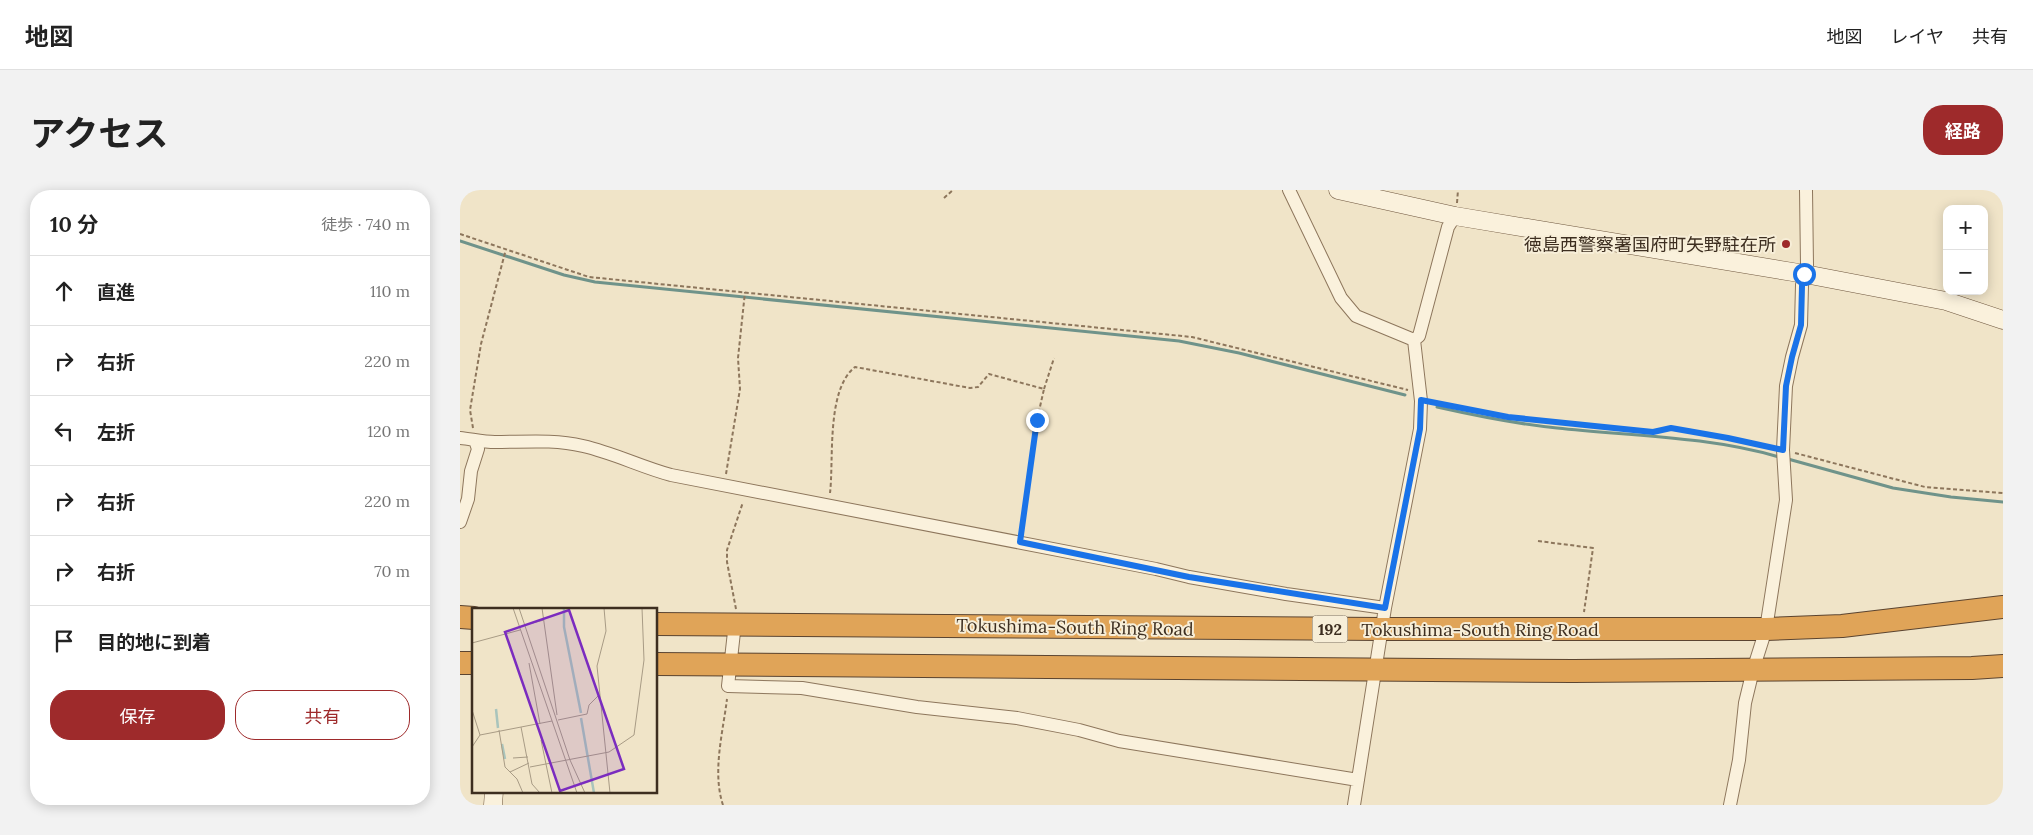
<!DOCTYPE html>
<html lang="ja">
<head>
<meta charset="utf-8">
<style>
	:root { --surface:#fff; --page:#f2f2f2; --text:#222; --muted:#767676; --line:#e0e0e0; --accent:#9e2a2b }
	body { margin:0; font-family:Lora,"Noto Sans JP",serif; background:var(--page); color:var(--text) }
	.controls { position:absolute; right:15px; top:15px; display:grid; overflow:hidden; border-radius:10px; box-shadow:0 2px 12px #0003 }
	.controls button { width:45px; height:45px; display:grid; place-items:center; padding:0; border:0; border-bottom:1px solid var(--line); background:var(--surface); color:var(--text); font:25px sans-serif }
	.stop { position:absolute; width:15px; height:15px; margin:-11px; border:4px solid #1a73e8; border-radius:50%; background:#fff }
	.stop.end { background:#1a73e8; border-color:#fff; box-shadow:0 1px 5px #0008 }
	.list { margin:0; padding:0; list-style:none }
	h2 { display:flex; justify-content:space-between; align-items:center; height:65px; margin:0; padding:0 20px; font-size:21px }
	h2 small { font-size:16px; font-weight:400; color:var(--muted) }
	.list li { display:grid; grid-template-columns:32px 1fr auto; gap:15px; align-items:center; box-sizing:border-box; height:70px; padding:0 20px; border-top:1px solid var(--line) }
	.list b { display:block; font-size:19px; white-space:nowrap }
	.list em { font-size:16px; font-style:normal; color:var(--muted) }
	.actions { display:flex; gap:10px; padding:15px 20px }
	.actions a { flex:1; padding:11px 0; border:1px solid var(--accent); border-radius:20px; text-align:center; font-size:18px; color:var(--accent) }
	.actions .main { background:var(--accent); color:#fff }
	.icon { flex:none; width:28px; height:28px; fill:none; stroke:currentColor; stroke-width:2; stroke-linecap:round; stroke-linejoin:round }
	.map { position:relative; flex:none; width:1543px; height:615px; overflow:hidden; border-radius:20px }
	header { display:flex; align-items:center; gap:30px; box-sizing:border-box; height:70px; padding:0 25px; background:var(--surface); border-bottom:1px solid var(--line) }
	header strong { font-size:24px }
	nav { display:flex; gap:28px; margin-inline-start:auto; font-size:18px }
	.intro { display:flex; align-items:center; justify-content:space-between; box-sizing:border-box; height:120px; padding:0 30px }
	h1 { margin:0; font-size:35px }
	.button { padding:12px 22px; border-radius:20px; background:var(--accent); color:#fff; font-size:18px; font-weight:700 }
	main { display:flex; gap:30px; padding:0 30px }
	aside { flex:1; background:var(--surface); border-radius:20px; box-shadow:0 2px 12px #0003 }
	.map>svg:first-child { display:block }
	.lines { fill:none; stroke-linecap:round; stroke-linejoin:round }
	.stream { stroke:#6f938a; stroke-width:3 }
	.street-casing { stroke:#8d765c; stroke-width:14 }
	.secondary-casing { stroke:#6f573f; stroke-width:19 }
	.highway-casing { stroke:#5b4430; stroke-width:24 }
	.path { stroke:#8d765c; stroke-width:2; stroke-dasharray:4 2.5; stroke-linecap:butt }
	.street { stroke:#faf1dc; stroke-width:12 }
	.secondary { stroke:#faf1dc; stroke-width:18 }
	.highway { stroke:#e0a458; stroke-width:22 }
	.route { stroke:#1a73e8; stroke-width:6 }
	.poi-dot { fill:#9e2a2b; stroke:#f7eed8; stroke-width:2 }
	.labels { text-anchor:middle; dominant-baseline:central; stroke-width:4; stroke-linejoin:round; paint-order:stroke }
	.shield { fill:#f7eed8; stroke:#756857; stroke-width:1 }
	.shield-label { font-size:16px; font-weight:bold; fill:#3d2e20 }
	.poi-label { font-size:18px; fill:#3d2e20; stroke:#f7eed8; text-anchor:end }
	.street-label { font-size:18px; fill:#3d2e20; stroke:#f7eed8 }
	.inset-river { fill:none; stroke:#a9c4bc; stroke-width:2.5 }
	.inset-road { fill:none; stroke:#a89b85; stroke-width:1 }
	.view { fill:#7b2cbf; fill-opacity:0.15; stroke:#7b2cbf; stroke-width:2.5 }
	.inset-edge { fill:none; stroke:#3d2e20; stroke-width:2.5 }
</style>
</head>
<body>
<header>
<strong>地図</strong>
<nav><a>地図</a><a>レイヤ</a><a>共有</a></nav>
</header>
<div class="intro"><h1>アクセス</h1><a class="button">経路</a></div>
<main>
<aside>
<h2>10 分<small>徒歩 · 740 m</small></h2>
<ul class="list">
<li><svg class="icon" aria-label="ahead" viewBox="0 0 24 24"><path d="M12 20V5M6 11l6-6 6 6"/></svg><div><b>直進</b></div><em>110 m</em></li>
<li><svg class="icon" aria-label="right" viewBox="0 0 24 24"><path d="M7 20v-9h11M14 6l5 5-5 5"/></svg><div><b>右折</b></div><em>220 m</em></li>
<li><svg class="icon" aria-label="left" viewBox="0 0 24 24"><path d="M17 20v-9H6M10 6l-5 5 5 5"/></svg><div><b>左折</b></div><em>120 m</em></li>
<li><svg class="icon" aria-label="right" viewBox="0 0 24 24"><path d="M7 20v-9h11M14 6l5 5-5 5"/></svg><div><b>右折</b></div><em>220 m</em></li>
<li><svg class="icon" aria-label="right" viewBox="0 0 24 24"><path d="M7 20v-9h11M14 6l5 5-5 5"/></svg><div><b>右折</b></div><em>70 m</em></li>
<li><svg class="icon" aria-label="arrive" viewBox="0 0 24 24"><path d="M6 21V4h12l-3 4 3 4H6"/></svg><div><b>目的地に到着</b></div></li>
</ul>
<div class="actions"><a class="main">保存</a><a>共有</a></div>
</aside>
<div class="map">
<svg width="1543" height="615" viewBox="0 0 1543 615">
	<rect width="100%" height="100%" fill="#f0e4c8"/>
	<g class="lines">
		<!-- stream -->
		<path class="stream" d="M 0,51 L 104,85 L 135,92 L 719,151 L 779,163 L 945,205
			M 977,217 C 1017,226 1056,234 1097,238 C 1171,246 1247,246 1319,267
			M 1328,269 L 1433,298 L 1491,307 L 1543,312"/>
		<defs>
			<path id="street" d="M 829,0 L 881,108 L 896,126 L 954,150 L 961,211 L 960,239 L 925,418 L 894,615
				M 954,150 L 959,146 L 988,37 L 995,26
				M 0,248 C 11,249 23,252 35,252 C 65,252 93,249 123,256 C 154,263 181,277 211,285 L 696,379 L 729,387 L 826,404 L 925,418
				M 0,332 L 8,309 L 11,281 L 18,259 L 15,250
				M 275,433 L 268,496 L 342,498 L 457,517 L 557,528 L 619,540 L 659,551 L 898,590
				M 1270,615 L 1279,570 L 1285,513 L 1293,480 L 1306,439 L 1326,310 L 1323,260 L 1326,196 L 1332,167 L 1341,135 L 1342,95 L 1347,75 L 1346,0"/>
			<path id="secondary" d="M 878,0 L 995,26 L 1345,84 L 1486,111 L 1543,130
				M 33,615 L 34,601"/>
			<path id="highway" d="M 0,427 L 14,428
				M 196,434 L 922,439 L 1306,439 L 1382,436 L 1543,417
				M 0,473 L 14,473
				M 196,474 L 1113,481 L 1512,478 L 1543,476"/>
		</defs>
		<!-- street casing -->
		<use href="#street" class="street-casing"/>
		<!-- secondary casing -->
		<use href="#secondary" class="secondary-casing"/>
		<!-- highway casing -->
		<use href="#highway" class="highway-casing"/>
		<!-- path -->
		<path class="path" d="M 484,8 L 493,0
			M 997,13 L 998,0
			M 0,44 L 129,87 L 732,147 L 948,200
			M 584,199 L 594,168
			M 972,213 L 1047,227 L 1193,242 L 1211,238 L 1269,248 L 1311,257
			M 13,238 L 10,220 L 21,154 L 46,59
			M 1335,263 L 1465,297 L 1543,303
			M 266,284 L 280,199 L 278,168 L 285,102
			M 370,303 C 374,269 366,200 395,177 L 510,198 L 518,197 L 529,184 L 584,199 L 577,230 L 562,340
			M 1078,351 L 1133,358 L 1124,422
			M 276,419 L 267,372 L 267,360 L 283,312
			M 263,615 C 252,582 263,542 267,509"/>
		<!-- street -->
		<use href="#street" class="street"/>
		<!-- secondary -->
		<use href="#secondary" class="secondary"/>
		<!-- highway -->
		<use href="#highway" class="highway"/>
	</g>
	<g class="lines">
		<!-- route -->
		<path class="route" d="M 577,230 L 560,352 L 729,387 L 925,418 L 960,239 L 961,210 L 1048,227 L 1193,242 L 1211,238 L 1268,248 L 1323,260 L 1326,196 L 1332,167 L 1341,135 L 1342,96 L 1344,84"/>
	</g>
	<!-- markers -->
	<circle class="poi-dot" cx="1326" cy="54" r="5"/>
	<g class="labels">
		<!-- shield labels -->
		<rect class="shield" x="852.5" y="425.5" width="35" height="27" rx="4"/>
		<g class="shield-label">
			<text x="870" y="439">192</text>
		</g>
		<!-- poi labels -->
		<g class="poi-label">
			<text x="1316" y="54">徳島西警察署国府町矢野駐在所</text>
		</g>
		<!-- street labels -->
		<g class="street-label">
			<text transform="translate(615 437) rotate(1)">Tokushima-South Ring Road</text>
			<text x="1020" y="439">Tokushima-South Ring Road</text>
		</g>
	</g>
	<!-- overview -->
	<g transform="translate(12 418)">
		<rect width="185" height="185" fill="#f0e4c8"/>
		<path class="inset-river" d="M 92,0 L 92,19 L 109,105M 24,101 L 26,120M 109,110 L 122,185M 30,136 L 33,151"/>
		<path class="inset-road" d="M 41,0 L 105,185M 47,0 L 98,152 L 113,185M 70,0 L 85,107M 132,0 L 134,23 L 125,58 L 138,185M 53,17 L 72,12M 0,35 L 48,22M 57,55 L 68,116M 0,102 L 8,127 L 0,139M 86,112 L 115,106 L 117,97 L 127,87M 49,119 L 60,176 L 68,185M 27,122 L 33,159 L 45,171 L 51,185M 8,127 L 80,113M 69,132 L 80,185M 41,150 L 56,149M 58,159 L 137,144 L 162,127 L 172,52 L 170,0M 38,164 L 57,155"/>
		<path class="view" d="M 97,2 L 152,161 L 88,183 L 33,24 Z"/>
		<rect width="185" height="185" class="inset-edge"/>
	</g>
</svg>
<div class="controls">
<button>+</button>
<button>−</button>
</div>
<div class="stop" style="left:1344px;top:84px"></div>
<div class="stop end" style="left:577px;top:230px"></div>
</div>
</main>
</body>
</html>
